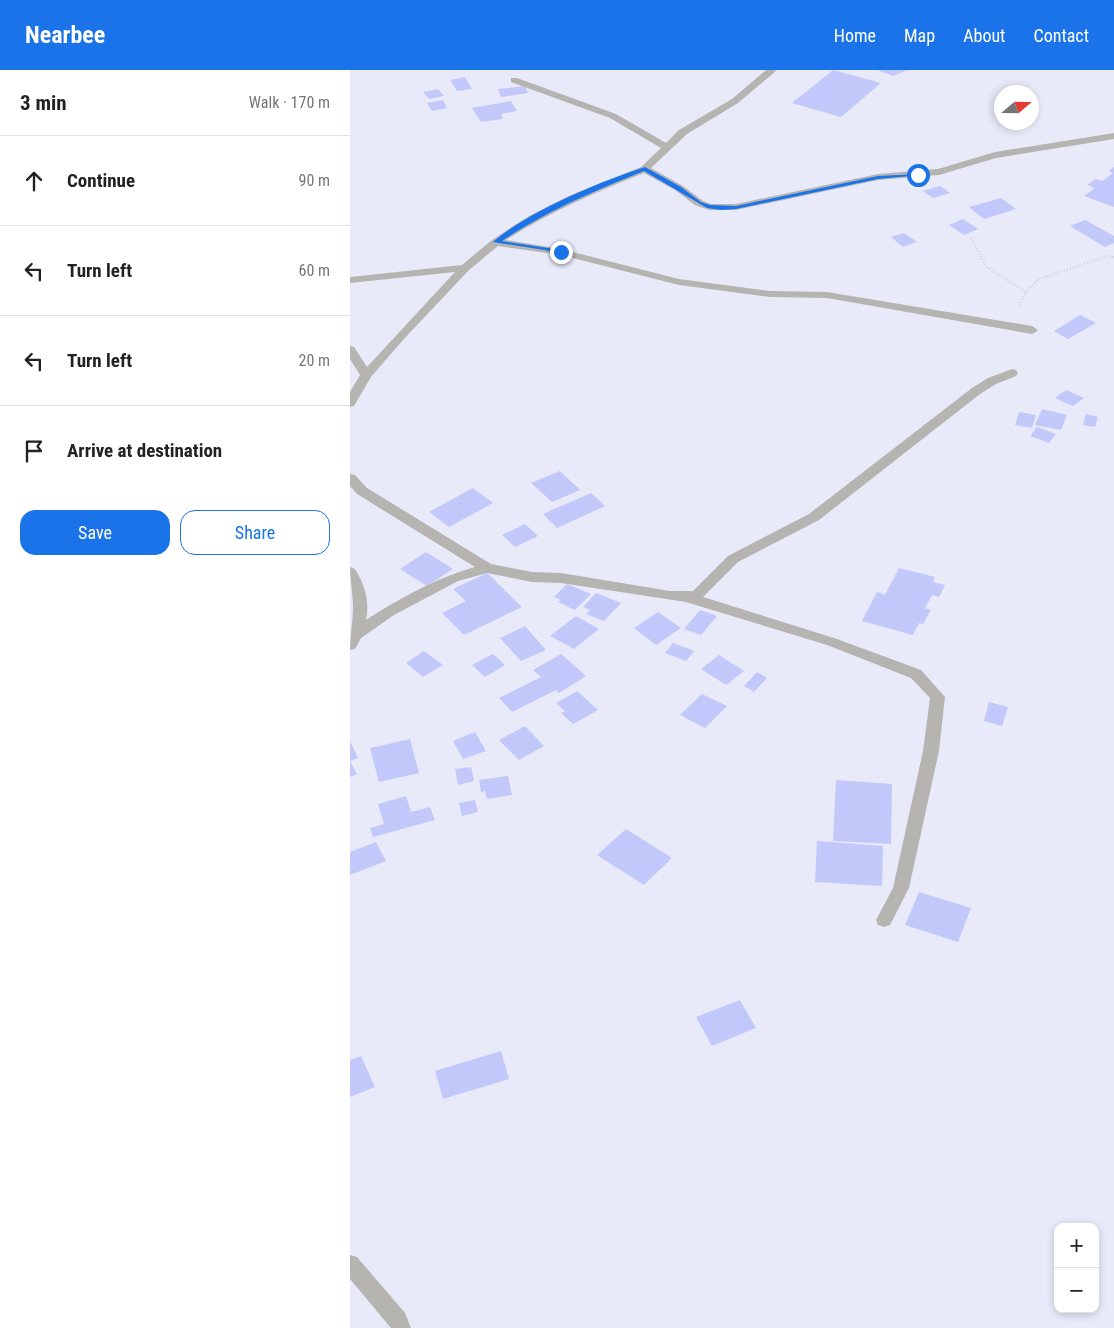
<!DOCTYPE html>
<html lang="en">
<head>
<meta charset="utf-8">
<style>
	:root { --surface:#fff; --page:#f6f6f6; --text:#222; --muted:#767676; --line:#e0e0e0; --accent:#1a73e8 }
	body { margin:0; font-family:"Roboto Condensed",sans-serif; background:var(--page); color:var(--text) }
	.controls { position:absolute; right:15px; bottom:15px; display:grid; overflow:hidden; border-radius:10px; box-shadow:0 2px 8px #0003 }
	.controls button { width:45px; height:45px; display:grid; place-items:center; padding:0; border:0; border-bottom:1px solid var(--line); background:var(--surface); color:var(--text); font:25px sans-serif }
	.compass { position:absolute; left:644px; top:15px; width:45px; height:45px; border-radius:50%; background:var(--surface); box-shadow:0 2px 8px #0003; rotate:70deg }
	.stop { position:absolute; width:15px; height:15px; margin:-11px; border:4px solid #1a73e8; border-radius:50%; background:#fff }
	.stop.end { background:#1a73e8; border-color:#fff; box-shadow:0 1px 5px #0008 }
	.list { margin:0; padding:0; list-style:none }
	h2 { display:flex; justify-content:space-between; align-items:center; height:65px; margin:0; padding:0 20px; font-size:21px }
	h2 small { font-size:16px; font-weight:400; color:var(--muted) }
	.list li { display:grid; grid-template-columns:32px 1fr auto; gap:15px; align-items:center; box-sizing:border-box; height:90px; padding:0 20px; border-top:1px solid var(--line) }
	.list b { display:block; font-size:19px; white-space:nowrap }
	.list em { font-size:16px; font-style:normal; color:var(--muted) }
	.actions { display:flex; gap:10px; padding:15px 20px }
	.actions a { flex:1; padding:11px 0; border:1px solid var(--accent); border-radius:15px; text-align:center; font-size:18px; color:var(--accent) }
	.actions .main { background:var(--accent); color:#fff }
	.icon { flex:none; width:28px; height:28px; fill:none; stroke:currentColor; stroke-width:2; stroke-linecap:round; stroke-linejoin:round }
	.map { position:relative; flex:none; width:764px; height:1258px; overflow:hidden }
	header { display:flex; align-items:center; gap:30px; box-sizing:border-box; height:70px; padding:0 25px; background:var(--accent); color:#fff }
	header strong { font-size:24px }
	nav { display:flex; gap:28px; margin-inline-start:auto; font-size:18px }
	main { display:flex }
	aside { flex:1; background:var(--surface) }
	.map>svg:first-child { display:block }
	.built { fill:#e8eaf9; fill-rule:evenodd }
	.building { fill:#c2c8fa }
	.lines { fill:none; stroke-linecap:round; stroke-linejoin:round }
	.path { stroke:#bbbcc2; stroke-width:2.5; stroke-dasharray:0.5 2.5; stroke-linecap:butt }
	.minor { fill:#b6b4b1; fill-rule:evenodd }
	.route { fill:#1a73e8 }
</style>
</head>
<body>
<header>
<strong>Nearbee</strong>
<nav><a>Home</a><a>Map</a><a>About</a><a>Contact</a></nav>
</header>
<main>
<aside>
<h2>3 min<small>Walk · 170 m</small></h2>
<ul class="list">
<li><svg class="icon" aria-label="ahead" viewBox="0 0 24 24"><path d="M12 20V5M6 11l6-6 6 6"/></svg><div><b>Continue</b></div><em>90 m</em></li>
<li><svg class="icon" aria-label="left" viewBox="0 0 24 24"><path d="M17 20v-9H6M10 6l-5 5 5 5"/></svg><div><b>Turn left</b></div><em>60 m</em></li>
<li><svg class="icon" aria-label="left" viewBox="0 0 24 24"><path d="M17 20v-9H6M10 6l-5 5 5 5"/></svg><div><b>Turn left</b></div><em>20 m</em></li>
<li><svg class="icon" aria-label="arrive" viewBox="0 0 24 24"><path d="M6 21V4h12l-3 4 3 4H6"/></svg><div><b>Arrive at destination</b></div></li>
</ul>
<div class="actions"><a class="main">Save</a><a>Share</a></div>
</aside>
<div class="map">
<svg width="764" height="1258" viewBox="0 0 764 1258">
	<rect width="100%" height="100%" fill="#f5f6fd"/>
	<!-- built -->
	<path class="built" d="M 0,0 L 764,0 L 764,1258 L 0,1258 ZM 652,22 L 682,22 L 682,52 L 652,52 ZM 708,1157 L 745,1157 L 745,1239 L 708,1239 Z"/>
	<!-- building -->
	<path class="building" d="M 483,0 L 531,13 L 491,47 L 442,33 Z
		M 527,0 L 557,0 L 543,6 Z
		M 115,7 L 122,19 L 107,21 L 100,10 Z
		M 175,16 L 178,23 L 151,27 L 148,19 Z
		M 88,19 L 94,26 L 79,29 L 73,22 Z
		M 93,30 L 97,38 L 82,41 L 77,33 Z
		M 161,31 L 167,41 L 151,44 L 153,49 L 131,52 L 122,38 Z
		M 764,97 L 764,137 L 734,126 L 745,118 L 737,115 L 746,109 L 752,111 L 763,103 L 758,101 Z
		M 573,108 L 578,112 L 566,115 L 561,111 Z
		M 590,116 L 600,123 L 583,128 L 573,121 Z
		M 651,128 L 666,139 L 634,149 L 619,137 Z
		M 613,149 L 628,159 L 614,165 L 599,155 Z
		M 735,150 L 764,166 L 764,173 L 755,177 L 720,156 Z
		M 554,163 L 567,172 L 553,177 L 541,167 Z
		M 730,245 L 746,253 L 718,269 L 704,261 Z
		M 716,320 L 734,328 L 723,336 L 705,328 Z
		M 692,339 L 717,345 L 711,360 L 685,355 Z
		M 669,342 L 686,345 L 682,358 L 665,355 Z
		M 736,344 L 748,347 L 745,357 L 733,355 Z
		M 687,357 L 706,364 L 699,373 L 680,366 Z
		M 210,401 L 230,420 L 202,432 L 181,413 Z
		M 123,418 L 143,433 L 99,457 L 79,442 Z
		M 241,423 L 255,436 L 207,458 L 193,444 Z
		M 175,454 L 188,466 L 165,477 L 152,465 Z
		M 76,482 L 103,499 L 77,516 L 50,499 Z
		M 549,498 L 585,507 L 583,512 L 595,515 L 589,527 L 582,525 L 575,538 L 581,540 L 573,554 L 569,553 L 563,565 L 512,551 L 527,522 L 535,525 Z
		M 137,503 L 172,537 L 114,565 L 92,543 L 116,531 L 103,519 Z
		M 217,514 L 241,524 L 225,540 L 208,532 L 211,530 L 204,527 Z
		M 246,523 L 271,533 L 254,551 L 236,544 L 240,540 L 233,537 Z
		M 350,540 L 367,546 L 351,565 L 334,559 Z
		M 308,542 L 331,558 L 306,575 L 284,558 Z
		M 226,546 L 249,559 L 224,579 L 200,566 Z
		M 175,556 L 196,580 L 171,591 L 150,568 Z
		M 323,573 L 344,581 L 336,591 L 315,583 Z
		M 74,581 L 93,595 L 73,607 L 56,593 Z
		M 143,584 L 155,595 L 135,607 L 122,595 Z
		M 211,584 L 236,606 L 209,623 L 206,620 L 162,642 L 149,628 L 191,607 L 183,600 Z
		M 369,585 L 394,601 L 376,615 L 351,599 Z
		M 407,602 L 417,608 L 404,622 L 394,616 Z
		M 227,621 L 248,640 L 223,654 L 211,643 L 215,641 L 206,633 Z
		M 352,624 L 377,636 L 355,658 L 330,645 Z
		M 639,632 L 658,637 L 652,656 L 634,651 Z
		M 175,656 L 194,676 L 169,690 L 149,670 Z
		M 125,662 L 136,681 L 113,689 L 103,671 Z
		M 60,669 L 69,703 L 29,712 L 20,678 Z
		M 0,671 L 8,688 L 0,691 L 7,704 L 0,707 Z
		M 121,697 L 124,711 L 108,715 L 105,699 Z
		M 158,706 L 162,725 L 137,729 L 135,721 L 131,722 L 129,710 Z
		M 486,710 L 542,714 L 541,774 L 483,771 Z
		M 56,726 L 61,742 L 80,737 L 85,750 L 23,767 L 20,758 L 34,754 L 28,734 Z
		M 125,730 L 128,742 L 112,746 L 109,733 Z
		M 276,759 L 322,788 L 294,815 L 247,785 Z
		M 467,771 L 533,776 L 532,816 L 465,812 Z
		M 26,772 L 36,791 L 0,805 L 0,782 Z
		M 569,822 L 621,838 L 608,872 L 555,855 Z
		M 390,930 L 406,958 L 362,976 L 346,947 Z
		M 151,981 L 159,1009 L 93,1029 L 85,1001 Z
		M 11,986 L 25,1017 L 0,1027 L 0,990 Z"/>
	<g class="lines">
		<!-- path -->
		<path class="path" d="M 621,168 L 637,197 L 676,222
			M 669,235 L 676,222 L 689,209 L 758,186 L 764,187"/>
		<!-- minor -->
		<path class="minor" d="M 416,0 L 427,0 L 388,33 L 337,64 L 301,98 L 333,116 L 353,131 L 361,134 L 386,134 L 528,104 L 588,99 L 645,82 L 764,63 L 764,69 L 646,88 L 589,105 L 528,110 L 386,140 L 359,140 L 345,135 L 325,120 L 294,103 C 246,122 200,142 156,170 L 211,179 L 329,209 L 420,221 L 477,222 L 682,256 L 688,260 L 686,262 L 682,264 L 477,228 L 420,227 L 329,215 L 211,185 L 148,176 L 119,200 L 52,271 L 21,307 L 4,336 L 0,337 L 0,322 L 10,305 L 0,289 L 0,276 L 4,277 L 17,297 L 105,202 L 0,213 L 0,207 L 112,195 L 142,170 L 179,146 L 221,125 L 291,97 L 311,78 L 260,48 L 161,12 L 161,8 L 167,8 L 266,44 L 316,73 L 329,60 L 382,29 Z
			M 662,299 L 666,300 L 668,303 L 666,306 L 646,314 L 630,324 L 469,450 L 388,492 L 353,527 L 487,569 L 571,600 L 595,627 L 589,681 L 559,818 L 540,855 L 534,857 L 528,855 L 526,850 L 543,818 L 573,681 L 580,628 L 561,608 L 477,575 L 336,532 L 211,513 L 182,512 L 137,503 L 108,511 L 44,545 L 11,568 L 5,579 L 0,580 C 0,565 3,551 3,537 C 3,524 0,511 0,497 L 5,499 C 15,515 20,532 16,550 C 50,528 86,508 125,497 L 7,424 L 0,416 L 0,404 L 5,405 L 17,418 L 141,494 L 182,502 L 211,503 L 320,521 L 343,521 L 378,486 L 459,444 L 622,318 L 638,308 Z
			M 0,1185 L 7,1187 L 55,1243 L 61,1258 L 41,1258 L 0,1209 Z"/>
	</g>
	<!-- route -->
	<path class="route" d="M 295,97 L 331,117 L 351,132 L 360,135 L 386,136 L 528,106 L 568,104 L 571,105 L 528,109 L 386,139 L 371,140 L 357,138 L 294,101 C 242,122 199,140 152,171 L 211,180 L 213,183 L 143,172 C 177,142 251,111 295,97 Z"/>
</svg>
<div class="controls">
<button>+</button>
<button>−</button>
</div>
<svg class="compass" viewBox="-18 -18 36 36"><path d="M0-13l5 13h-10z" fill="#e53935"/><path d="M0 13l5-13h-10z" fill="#767676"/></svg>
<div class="stop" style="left:568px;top:105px"></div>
<div class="stop end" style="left:211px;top:182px"></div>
</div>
</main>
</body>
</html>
